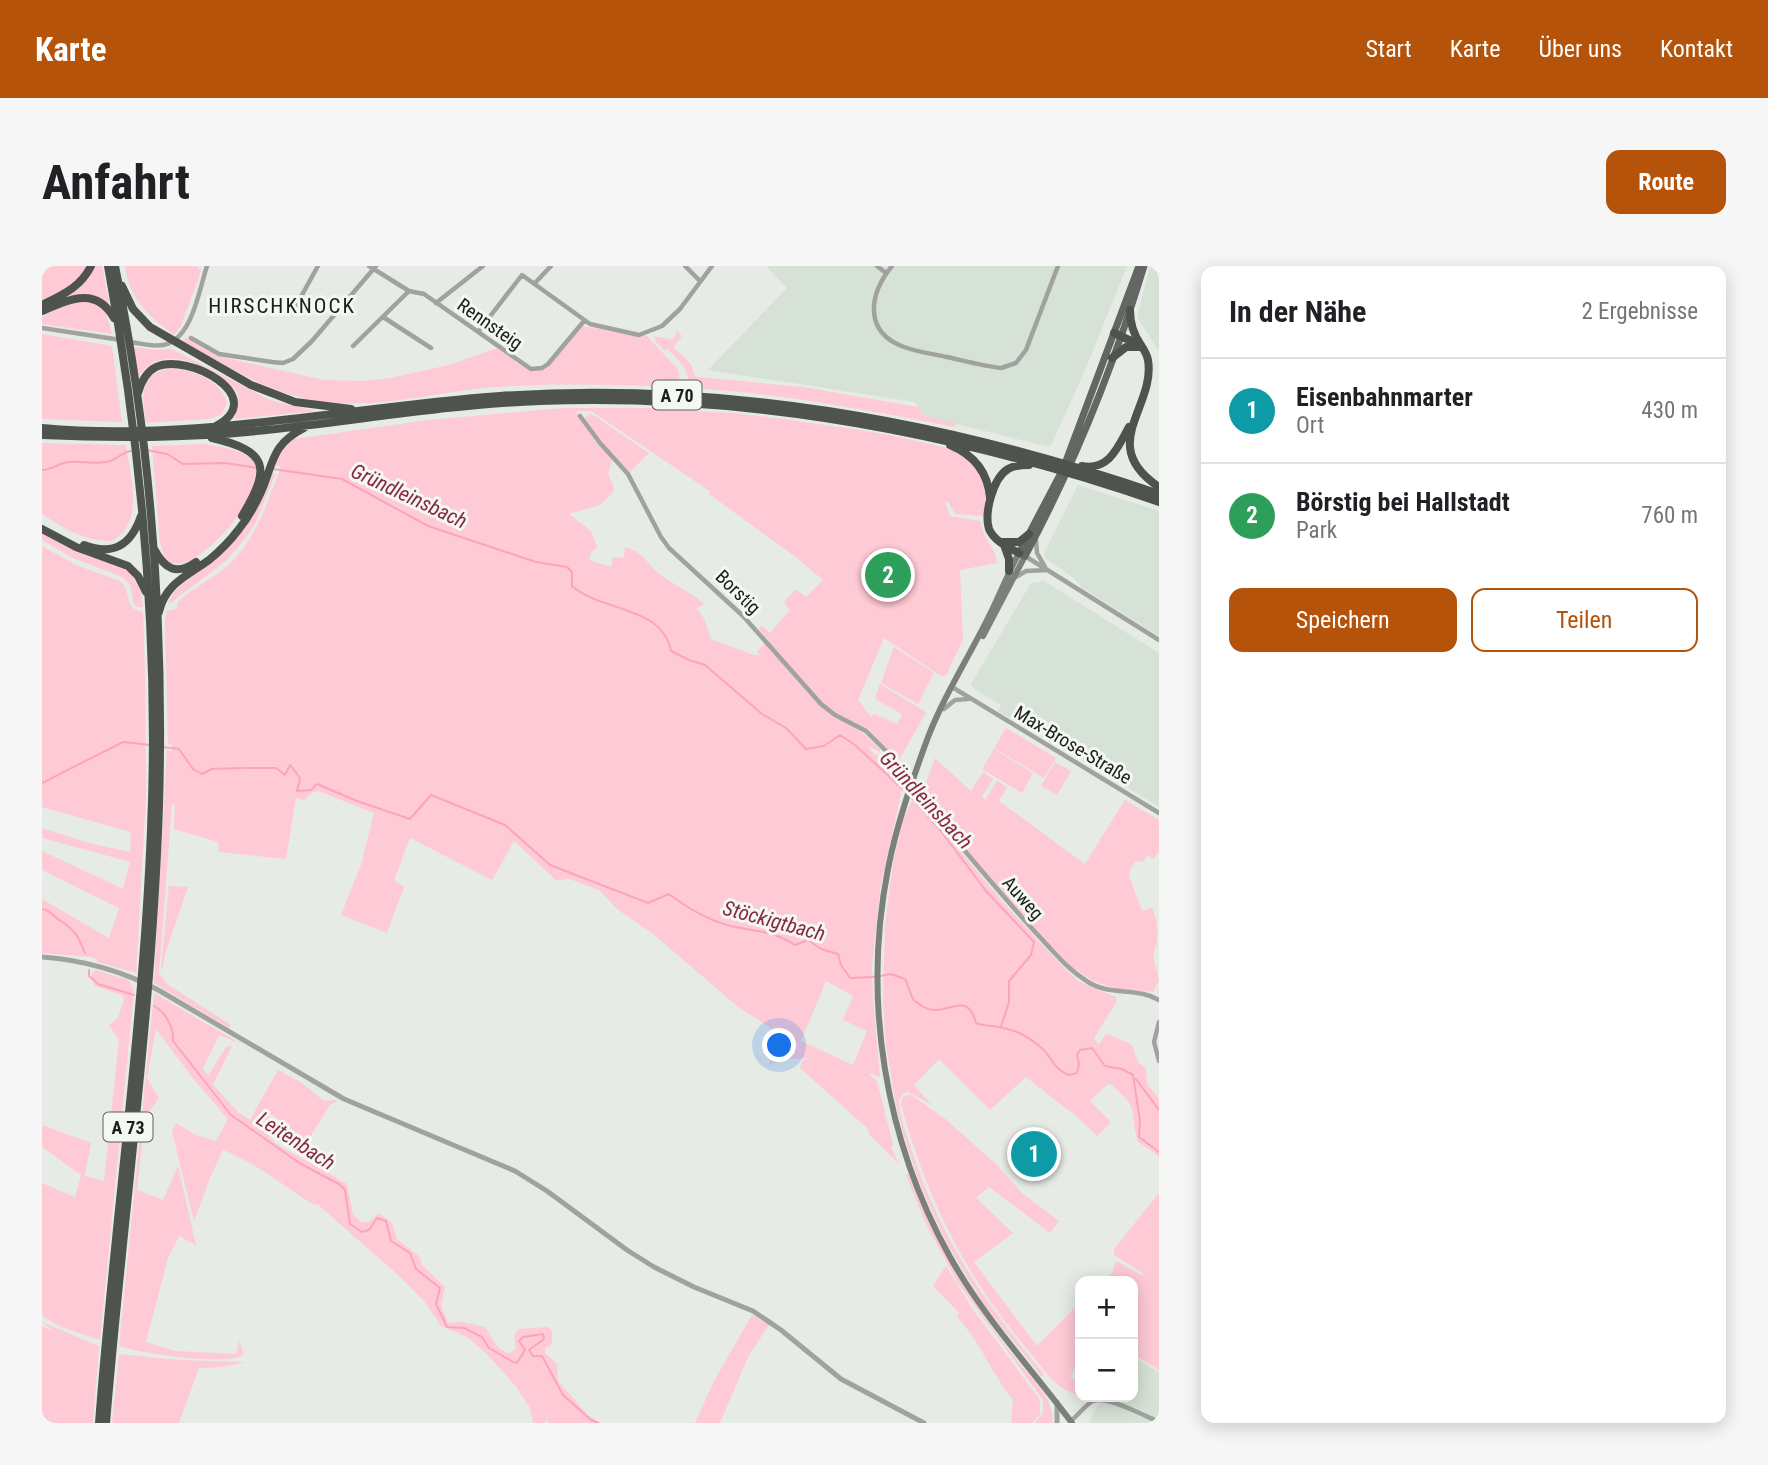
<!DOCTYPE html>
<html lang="de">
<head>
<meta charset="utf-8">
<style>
	:root { --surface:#fff; --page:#f6f6f6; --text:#202124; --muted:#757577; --line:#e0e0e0; --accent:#b45309 }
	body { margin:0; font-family:"Roboto Condensed",sans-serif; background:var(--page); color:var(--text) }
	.controls { position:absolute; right:21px; bottom:21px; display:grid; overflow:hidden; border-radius:14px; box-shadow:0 4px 18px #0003 }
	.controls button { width:63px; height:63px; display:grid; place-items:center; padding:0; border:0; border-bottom:2px solid var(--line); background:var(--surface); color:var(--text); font:35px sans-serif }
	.you { position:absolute; left:738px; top:780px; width:24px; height:24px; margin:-18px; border:5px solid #fff; border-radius:50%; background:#1a73e8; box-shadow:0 0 0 10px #1a73e833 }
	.badge { display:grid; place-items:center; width:46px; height:46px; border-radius:50%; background:var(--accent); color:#fff; font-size:23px; font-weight:700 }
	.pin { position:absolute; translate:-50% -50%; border:4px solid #fff; box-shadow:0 2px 7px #0006 }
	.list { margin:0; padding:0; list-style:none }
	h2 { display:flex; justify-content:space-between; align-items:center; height:91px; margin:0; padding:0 28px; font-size:30px }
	h2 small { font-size:23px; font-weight:400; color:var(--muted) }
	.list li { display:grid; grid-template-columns:46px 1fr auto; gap:21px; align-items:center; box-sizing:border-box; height:105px; padding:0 28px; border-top:2px solid var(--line) }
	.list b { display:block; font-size:26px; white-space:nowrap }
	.list p { margin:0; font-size:23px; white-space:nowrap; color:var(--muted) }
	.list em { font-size:23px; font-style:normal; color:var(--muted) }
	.actions { display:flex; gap:14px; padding:21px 28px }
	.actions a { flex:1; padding:16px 0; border:2px solid var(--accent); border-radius:14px; text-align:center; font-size:24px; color:var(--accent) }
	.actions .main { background:var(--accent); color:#fff }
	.map { position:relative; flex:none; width:1117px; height:1157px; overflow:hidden; border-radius:14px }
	header { display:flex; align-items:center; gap:42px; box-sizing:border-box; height:98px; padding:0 35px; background:var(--accent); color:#fff }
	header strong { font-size:33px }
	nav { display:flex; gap:38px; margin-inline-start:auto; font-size:24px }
	.intro { display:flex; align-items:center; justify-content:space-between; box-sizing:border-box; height:168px; padding:0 42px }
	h1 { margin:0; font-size:49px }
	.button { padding:18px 32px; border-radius:14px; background:var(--accent); color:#fff; font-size:24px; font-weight:700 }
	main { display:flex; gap:42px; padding:0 42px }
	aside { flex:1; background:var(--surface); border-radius:14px; box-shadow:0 4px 18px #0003 }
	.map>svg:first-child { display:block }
	.built { fill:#d7e2d6 }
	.green { fill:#fecad5; fill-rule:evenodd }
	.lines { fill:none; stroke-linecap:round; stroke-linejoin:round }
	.stream { stroke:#fba5ba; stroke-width:2 }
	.minor { stroke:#a0a2a0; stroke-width:4.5 }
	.tertiary { stroke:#a0a2a0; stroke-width:5 }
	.secondary { stroke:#7c807c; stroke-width:6 }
	.primary { stroke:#636763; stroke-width:7 }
	.motorway { stroke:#4e534e; stroke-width:8 }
	.labels { text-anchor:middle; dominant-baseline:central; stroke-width:6; stroke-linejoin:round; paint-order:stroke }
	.shield { fill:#f3f8f2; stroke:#5c5f5c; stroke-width:2 }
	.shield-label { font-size:18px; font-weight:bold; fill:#1c1e1c }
	.street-label { font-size:19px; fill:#1c1e1c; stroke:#f3f8f2 }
	.neighbourhood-label { font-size:21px; letter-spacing:2px; fill:#1c1e1c; stroke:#f3f8f2 }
	.water-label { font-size:21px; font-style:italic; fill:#882749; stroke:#f3f8f2 }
</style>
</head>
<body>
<header>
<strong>Karte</strong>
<nav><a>Start</a><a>Karte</a><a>Über uns</a><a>Kontakt</a></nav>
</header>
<div class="intro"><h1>Anfahrt</h1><a class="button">Route</a></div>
<main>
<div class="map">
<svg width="1117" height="1157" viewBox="0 0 1117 1157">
	<rect width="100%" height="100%" fill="#e6ebe5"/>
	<!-- built -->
	<path class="built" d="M 724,0 L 1085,0 L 1042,107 L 1008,181 L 882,150 L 873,136 L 666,104 L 745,22 Z
		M 1108,0 L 1117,0 L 1117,85 L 1095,51 Z
		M 1036,219 L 1117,245 L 1117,370 L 1039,321 L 1032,312 L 1003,292 L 1002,287 Z
		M 1002,315 L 1117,387 L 1117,541 L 1019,480 L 1020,478 L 1014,474 L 1011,478 L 956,445 L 959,439 L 932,423 L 929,418 L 989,317 Z
		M 1091,1091 L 1117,1106 L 1117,1157 L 1047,1157 L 1056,1138 L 1055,1131 L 1091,1131 Z"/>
	<!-- green -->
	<path class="green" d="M 0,0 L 45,0 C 34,18 19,25 0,35 Z
		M 52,0 L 60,0 L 68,41 L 55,31 L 22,32 L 40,20 Z
		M 83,0 L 155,0 L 159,5 L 139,60 L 132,69 C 106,50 87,32 83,0 Z
		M 39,35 C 63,36 65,47 70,68 L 0,58 L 0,51 L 22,39 Z
		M 539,60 L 605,70 L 634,101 L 637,107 L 638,121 C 573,119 506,116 441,122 C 384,128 323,146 266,133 C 220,123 181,98 140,75 L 145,72 L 175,90 L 282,114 L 322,115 L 349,112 L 407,99 L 455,82 C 471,93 489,113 508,99 Z
		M 635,65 L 640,70 L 631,81 L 649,98 L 652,108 L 655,111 L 761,121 L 876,141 L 882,150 L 914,157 L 913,161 C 825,144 738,127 648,122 C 646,103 639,95 625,83 L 622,84 L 614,76 L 612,70 L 631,74 Z
		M 0,68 L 70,80 L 80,156 L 0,153 Z
		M 92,81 L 115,84 L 130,83 L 228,134 L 274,145 L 193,153 L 196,127 C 173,100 118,73 95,113 Z
		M 127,102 C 150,104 178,113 185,137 L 179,149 L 166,153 L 104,157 C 101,131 95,110 127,102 Z
		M 521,142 L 644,142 L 651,145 C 698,146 743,153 790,160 C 818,164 847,168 874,175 C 890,179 906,180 920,189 C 942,203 946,226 943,250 L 913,248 L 906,236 L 903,236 L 908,250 L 938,255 C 941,273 954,282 955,297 L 918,304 L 921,373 L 905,408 L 902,410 L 897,409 L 842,372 L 816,434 L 829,451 L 832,448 L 855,458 L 860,448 L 833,433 L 838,418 L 884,446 L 856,496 L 827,464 L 809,455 L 804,456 L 824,469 L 838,483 L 838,486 L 826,480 L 830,486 L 853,502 L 861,518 L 838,624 L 830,699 L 831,732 L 838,811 L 829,807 L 828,809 L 835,815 L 851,879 L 849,881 L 857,898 L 827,868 L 825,862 L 758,802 L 761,794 L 770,792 L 746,793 L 726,799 L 743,771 L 695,740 L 610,667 L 575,643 L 557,624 L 528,613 L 514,614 L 472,575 L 450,614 L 368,572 L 352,614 L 362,621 L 345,667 L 299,649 L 319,599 L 332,547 L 276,525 L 270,527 L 262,534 L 254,532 L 244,593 L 177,586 L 176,576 L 132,563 L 133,539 L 130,538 L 117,707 L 125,718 L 189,759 L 187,762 L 112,717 L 125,484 L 130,485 L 130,479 L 126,478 L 123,355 L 125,344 L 131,344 L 136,341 L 135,337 C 151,321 172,313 188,297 C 215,272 226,234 239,201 L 233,199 L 240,184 L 252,173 L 386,154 ZM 534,145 L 549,145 L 669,226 L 667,228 L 755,292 L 781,314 L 764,331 L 754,323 L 742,336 L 748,344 L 728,367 L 720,360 L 716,362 L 726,374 L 715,386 L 719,389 L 712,389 L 672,374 L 670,375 C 664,363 665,351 654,343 L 662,338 C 650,327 636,321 623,312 C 606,302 605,287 583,281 L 582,292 L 571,291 L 569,301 L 547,294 L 549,286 L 555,281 L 549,265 L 527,248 L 558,239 L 573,224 L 566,208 L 570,193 L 553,175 ZM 784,715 L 811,730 L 801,754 L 825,765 L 811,799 L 759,775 Z
		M 547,148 L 553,150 L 607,187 L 588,206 L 565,184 L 544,155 L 543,151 Z
		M 0,177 L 84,179 C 87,205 99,241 83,264 C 80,268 74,272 70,275 C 42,275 23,263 0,248 Z
		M 162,178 C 178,181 196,182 209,193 C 234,218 163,299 135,298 C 131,298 128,296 124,295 L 118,277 L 110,180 Z
		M 230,207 L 233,209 L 213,258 L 202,274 L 185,294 L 126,339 C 131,316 169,301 185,283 C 207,260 219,236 230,207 Z
		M 0,267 L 27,282 L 79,301 L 89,307 L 99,326 L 101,341 L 95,341 L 91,336 L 89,320 L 80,311 L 31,292 L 0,274 Z
		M 0,280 L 34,299 L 78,315 C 92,328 79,341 101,346 L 103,407 L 94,400 L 103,408 L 104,529 L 94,707 L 56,696 L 55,693 L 48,691 L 0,687 L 0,633 L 67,672 L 77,642 L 0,604 L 0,585 L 81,623 L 88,596 L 8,574 L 0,571 L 0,562 L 47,577 L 88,586 L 89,566 L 0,541 Z
		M 852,381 L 892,407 L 876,438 L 839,417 Z
		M 964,462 L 1014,492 L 1002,512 L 952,482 Z
		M 952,483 L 991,507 L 980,527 L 940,503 Z
		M 893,492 L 929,525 L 941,506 L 951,513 L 940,531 L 943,534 L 955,515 L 965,521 L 957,535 L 1043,598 L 1083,534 L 1117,554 L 1117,587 L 1115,587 L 1112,593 L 1105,589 L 1102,595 L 1093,596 L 1088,604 L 1087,610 L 1100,645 L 1110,642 C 1117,655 1117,675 1111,689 L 1117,714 L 1111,726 L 1072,722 L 1051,715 L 1022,696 L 956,623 L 879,531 Z
		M 1013,496 L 1029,505 L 1015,529 L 999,520 Z
		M 876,534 L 958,633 L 1022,702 L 1038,716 L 1074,731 L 1074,737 L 1052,772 L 1057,779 L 1064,767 L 1090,779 L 1096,796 L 1104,802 L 1105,818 L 1117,833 L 1117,890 L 1096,876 C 1087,841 1098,842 1067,817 L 1048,835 L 1069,856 L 1055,870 L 1035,851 L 984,811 L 948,844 L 897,793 L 872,819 L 889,838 L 866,826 L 861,828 L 857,833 C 857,850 865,869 870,885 C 898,972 944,1039 1002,1108 L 1000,1111 L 943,1040 L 905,978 L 879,921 L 862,871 L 853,834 L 844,779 L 841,733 L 843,661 L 851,597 L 861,554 L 869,536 Z
		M 127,620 L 146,621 L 123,688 L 120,706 L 119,701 Z
		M 53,704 L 87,714 L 92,725 L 58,1074 L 19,1061 L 0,1050 L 0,917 L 33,931 L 39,909 L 0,881 L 0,859 L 49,877 L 43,910 L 62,915 L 77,774 L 67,759 L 76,752 L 82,733 L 80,729 L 53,720 L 49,709 Z
		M 112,727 L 199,778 L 177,769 L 161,802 L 166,810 L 184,781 L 190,780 L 171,819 L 196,846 L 208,854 L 236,804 L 260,817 L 282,835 L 296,834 L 288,839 L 262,881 L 254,875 L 257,869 L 229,848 L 220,862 L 233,877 L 305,918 L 311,948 L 319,956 L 327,956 L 337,947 L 350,957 L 355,973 L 378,991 L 380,999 L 403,1021 L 399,1039 L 406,1057 L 420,1056 L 443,1061 C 450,1072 455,1085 468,1087 L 474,1083 L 472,1070 L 476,1063 L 506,1061 L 510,1065 L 510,1078 L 503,1082 L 503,1087 L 515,1098 L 516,1115 L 547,1150 L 559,1157 L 507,1157 L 505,1154 L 502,1157 L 491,1157 L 488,1142 L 475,1122 L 444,1087 L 425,1071 L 399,1060 L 382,1035 L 355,1008 L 275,938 L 272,939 C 242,920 214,897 181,884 L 168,912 L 152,955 L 130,865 L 134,857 L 154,869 L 174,875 L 186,853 L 153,815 L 114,763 L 105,812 L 117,832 L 103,852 L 95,924 L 121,934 L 136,900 L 154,979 L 137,970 L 126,992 L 104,1076 L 133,1085 L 194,1088 L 197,1075 L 202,1088 C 188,1101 97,1087 77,1080 Z
		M 869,829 L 902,852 L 954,898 L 980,927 L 1017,955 L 1008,967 L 947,921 L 934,932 L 971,967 L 932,996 L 995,1080 L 1038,1036 L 1038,1094 L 1028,1111 L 1038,1117 L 1038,1129 C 1016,1126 1003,1105 990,1089 C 926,1015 884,932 859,838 L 861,830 Z
		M 867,908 C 892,978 932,1040 978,1098 C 991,1113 1014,1135 1010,1157 L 993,1157 L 1001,1147 L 1001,1134 L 916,1017 L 884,958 L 864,909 Z
		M 1117,927 L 1117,1104 L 1091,1088 L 1091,1015 L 1058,1015 L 1070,1007 L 1074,995 L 1099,1009 L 1102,1008 L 1072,989 L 1072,983 Z
		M 904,1000 L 932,1045 L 998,1134 L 998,1148 L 990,1157 L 969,1157 L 971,1134 C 950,1108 938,1075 915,1051 L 917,1047 L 891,1020 Z
		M 710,1049 L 727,1059 L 707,1089 L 678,1157 L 653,1157 L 672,1115 Z
		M 0,1056 L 57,1080 L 51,1157 L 0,1157 L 0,1060 L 11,1065 Z
		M 77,1088 L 136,1094 L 203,1096 L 180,1101 L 157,1102 L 137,1157 L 70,1157 Z"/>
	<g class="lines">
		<!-- stream -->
		<path class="stream" d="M 105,184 L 125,188 L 141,198 L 183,197 L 215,202
			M 231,203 L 300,213 L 386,260 L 494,296 L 525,301 L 530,306 L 530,320 C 559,346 620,339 629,385 L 647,394 L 663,399 L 720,448 L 744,462 L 764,483 L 782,480 L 798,469 L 813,479 L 864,526
			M 0,204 C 8,204 14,199 22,197 C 36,193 53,200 68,195 C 77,192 80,186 89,185
			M 120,481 L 137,483 L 151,503 L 160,508 L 170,503 L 199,502
			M 201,502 L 234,502 L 243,509 L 248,499 L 258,512 L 255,525 L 269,524 L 275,518 L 315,535 L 368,553 L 389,529 L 463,559 L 508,599 L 606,637 L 627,628 C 644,641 664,653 685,659 C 711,666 729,663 753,679 L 766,674 L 779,683 L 796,688 L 799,699 L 808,712 L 832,711
			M 0,517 L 81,476 L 108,479
			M 868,530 L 899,565 L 944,625 L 992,676 L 989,689 L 967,715 L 967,736 L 959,761
			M 0,643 C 9,644 11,651 19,655 C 34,665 36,670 43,687
			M 47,704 L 47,710 L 56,718 L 92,729
			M 838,710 L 849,708 L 863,713 C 866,719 868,727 871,733 C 872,735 879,739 880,740 C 903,755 924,720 934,757 C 944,761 952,759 961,762 C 974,764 986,771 996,779 C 1011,790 1009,802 1027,809 L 1035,807 L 1037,798 L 1035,789 L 1038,784 L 1050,782 L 1063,800 L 1080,803 L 1091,809 L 1098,855 L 1097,871 L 1117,886
			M 112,740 C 124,747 132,761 131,775 L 189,849 L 259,898 L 297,918 L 303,924 L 308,958 L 320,966 L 327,964 L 335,952 L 344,955 L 349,975 L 368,987 L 374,1003 L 398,1022 L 394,1038 L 405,1061 L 422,1062 L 440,1071 L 447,1082 L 471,1096 L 475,1097 L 483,1084 L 477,1075 L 481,1071 L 501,1068 L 502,1073 L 487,1084 L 491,1090 L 500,1090 L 521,1129 L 549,1154 L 556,1157
			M 1094,813 L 1117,844"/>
		<!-- minor -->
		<path class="minor" d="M 327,0 L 367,25 L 382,28 L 489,103 L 500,102 L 506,98 L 542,55
			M 643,0 L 658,15
			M 835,0 L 844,7
			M 850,0 C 827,28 821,66 862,81 C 875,86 891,88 905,91 C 923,95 941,100 959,102 L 974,97 L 984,84 L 1016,0
			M 493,17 L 509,0
			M 394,37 L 441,0
			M 250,47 L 276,0
			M 341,51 L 389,82
			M 0,62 L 79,74
			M 436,66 L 480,9 L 548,58 L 597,69 L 620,60 L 638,43 L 670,0
			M 149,72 L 177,88 L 230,96 L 241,97 L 251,93 L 270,75 L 334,0
			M 87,76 C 98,77 110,81 121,79 C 150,74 157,24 165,0
			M 311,80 L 367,25
			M 538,150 L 558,177 L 586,208 L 619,271 L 627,282 L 701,350 L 779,438 L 793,449 L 824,465 L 859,500 L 863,514 C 907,565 949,618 995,668 C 1011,685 1025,703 1046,716 C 1068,730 1095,721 1117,734
			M 994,274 L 995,287 L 1003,301
			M 983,290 L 1117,374
			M 974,311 L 984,305 L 1005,304
			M 910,421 L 1117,547
			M 902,443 L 913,434 L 926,433
			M 1117,756 L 1112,776 L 1117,795
			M 1029,1155 C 1036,1149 1042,1141 1049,1136 C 1061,1127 1103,1150 1117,1156"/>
		<!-- tertiary -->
		<path class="tertiary" d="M 0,691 C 42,694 81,705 118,725 L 302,833 L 473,905 L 505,925 L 585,984 L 612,1001 L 652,1021 L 711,1045 L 739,1064 L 799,1113 L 882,1157
			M 1015,1136 L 1015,1157"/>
		<!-- secondary -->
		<path class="secondary" d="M 977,287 C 967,306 959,325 950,344 C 928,390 899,433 882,482 C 868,521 854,561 846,603 C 820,735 843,874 908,991 C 942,1052 989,1102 1030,1157
			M 941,370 L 983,290"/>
		<!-- primary -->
		<path class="primary" d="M 1097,0 L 1021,203 L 977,287 L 983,290 C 1032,199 1072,99 1102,0"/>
		<!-- motorway -->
		<path class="motorway" d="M 80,20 L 91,43 L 108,61 L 209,119 L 253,136 L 309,143
			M 0,39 C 20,29 39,21 49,0
			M 1088,44 C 1088,57 1091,68 1099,79 C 1102,84 1105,88 1106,94 C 1114,141 1054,179 1117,221
			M 0,45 C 28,33 54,20 72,52
			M 1072,67 L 1098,79
			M 1070,92 L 1084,81 L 1099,81
			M 96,127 C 99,116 104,106 114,101 C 146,86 228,131 174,160
			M 0,162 C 154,176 305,141 458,130 C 683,115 905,155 1117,228
			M 0,169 C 61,172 121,172 182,168 C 287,160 392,139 498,135 C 710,127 917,167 1117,236
			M 170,172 C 227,185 229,202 200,250
			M 908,179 C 932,189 946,206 948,232
			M 1040,200 C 1067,205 1076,181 1087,161
			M 0,263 L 34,281 L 86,300 L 96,310 L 104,326
			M 960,276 L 977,276 L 987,268
			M 42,279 C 72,290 89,279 99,250
			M 962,279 L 967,293 L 967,305
			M 112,283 C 123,303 134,310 154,296
			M 977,287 C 966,281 952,275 947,263 C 942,247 951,212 966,203 C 973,199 980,199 987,199
			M 117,346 C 123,318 145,310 167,294 C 178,285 188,275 197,263 C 206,252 213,239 219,226 C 232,196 229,179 262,162
			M 57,1157 C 72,959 101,762 109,564 C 117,374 100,186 66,0
			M 64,1157 C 81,951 110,747 117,540 C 122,362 109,175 73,0"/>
	</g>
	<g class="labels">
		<!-- shield labels -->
		<g class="shield">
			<rect x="610.5" y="114.5" width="49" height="29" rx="5"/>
			<rect x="61.5" y="846.5" width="49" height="29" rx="5"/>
		</g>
		<g class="shield-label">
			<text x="635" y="129">A 70</text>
			<text x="86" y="861">A 73</text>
		</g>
		<!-- street labels -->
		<g class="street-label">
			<text transform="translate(448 58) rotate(35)">Rennsteig</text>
			<text transform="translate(696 326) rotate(44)">Borstig</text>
			<text transform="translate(1031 479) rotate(31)">Max-Brose-Straße</text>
			<text transform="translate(981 632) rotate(48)">Auweg</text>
		</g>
		<!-- neighbourhood labels -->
		<g class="neighbourhood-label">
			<text x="240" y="40">HIRSCHKNOCK</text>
		</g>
		<!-- water labels -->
		<g class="water-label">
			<text transform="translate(367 230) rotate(25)">Gründleinsbach</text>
			<text transform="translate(884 534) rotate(47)">Gründleinsbach</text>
			<text transform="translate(732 655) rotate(15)">Stöckigtbach</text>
			<text transform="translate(254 875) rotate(33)">Leitenbach</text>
		</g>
	</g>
</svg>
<div class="controls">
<button>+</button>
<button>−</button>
</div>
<div class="you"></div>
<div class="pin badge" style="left:992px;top:888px;background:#0f9aa8">1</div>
<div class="pin badge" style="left:846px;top:309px;background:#2e9e5b">2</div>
</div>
<aside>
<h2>In der Nähe<small>2 Ergebnisse</small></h2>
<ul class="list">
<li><span class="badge" style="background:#0f9aa8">1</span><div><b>Eisenbahnmarter</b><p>Ort</p></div><em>430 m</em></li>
<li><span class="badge" style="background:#2e9e5b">2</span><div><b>Börstig bei Hallstadt</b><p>Park</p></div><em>760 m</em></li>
</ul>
<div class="actions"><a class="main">Speichern</a><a>Teilen</a></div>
</aside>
</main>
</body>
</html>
